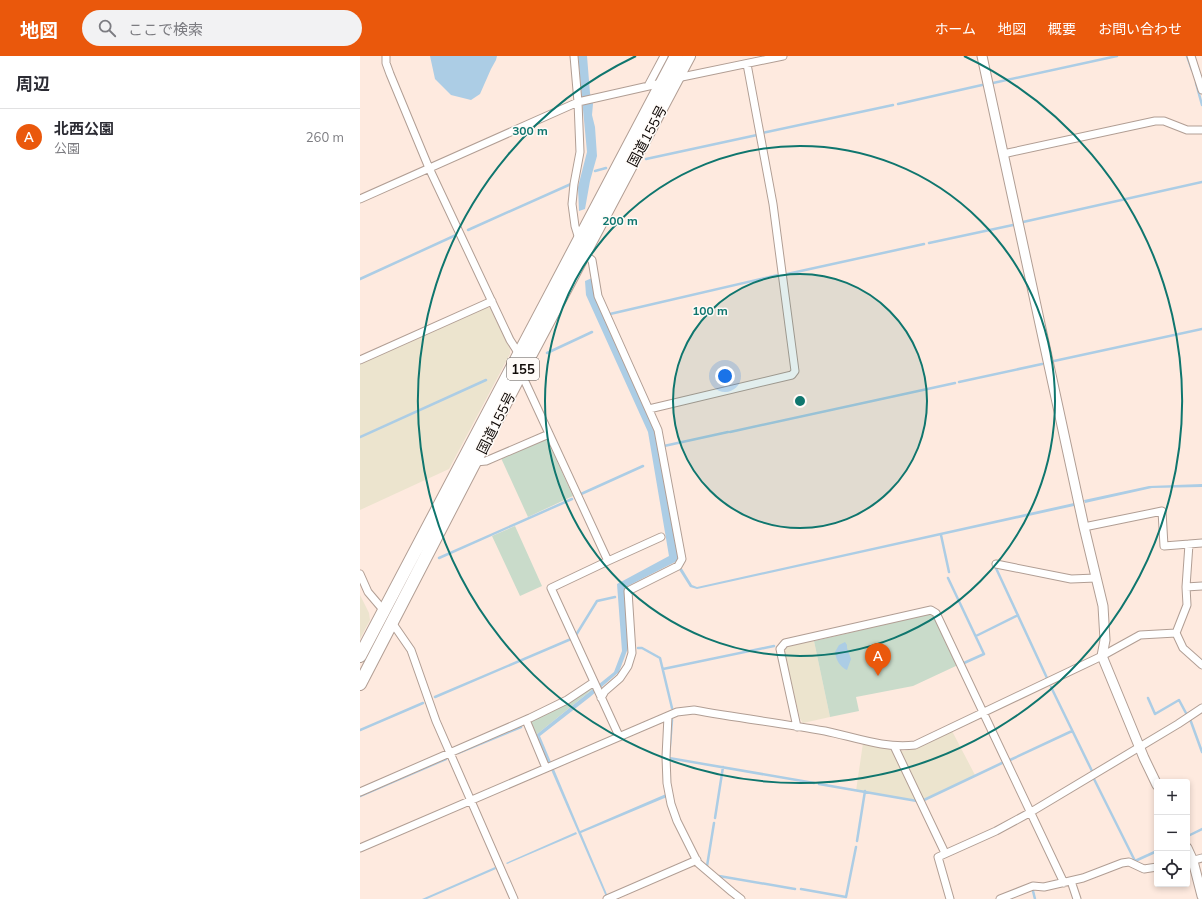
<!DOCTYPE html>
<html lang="ja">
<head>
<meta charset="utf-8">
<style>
	:root { --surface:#fff; --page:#f2f2f3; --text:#2b2b33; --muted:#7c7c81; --line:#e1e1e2; --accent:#ea580c }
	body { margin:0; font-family:Mulish,"Noto Sans JP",sans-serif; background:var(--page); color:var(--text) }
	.controls { position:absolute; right:12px; bottom:12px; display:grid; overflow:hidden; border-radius:4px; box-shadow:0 2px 6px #0003 }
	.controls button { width:36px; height:36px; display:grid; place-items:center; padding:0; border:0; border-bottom:1px solid var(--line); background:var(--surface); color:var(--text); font:20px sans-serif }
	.you { position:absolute; left:365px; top:320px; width:14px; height:14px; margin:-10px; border:3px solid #fff; border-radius:50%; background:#1a73e8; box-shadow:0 0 0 6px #1a73e833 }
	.badge { display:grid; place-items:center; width:26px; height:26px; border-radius:50%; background:var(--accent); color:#fff; font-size:13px; font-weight:700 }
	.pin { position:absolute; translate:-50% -33px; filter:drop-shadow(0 1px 2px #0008) }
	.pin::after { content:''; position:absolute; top:21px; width:14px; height:12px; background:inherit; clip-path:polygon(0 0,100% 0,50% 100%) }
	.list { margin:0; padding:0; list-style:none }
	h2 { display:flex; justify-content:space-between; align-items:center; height:52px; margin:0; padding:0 16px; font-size:17px }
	h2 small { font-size:13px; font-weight:400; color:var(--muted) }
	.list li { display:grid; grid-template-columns:26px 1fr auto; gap:12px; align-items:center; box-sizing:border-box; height:56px; padding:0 16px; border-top:1px solid var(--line) }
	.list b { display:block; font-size:15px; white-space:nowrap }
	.list p { margin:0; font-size:13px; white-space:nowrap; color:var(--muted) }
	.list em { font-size:13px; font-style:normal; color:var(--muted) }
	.icon { flex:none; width:22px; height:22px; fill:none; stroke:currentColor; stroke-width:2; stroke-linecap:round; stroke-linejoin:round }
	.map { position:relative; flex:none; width:842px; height:843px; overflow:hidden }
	header { display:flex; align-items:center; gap:24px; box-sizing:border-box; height:56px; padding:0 20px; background:var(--accent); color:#fff }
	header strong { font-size:19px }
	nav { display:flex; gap:22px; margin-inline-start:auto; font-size:14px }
	.search { width:280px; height:36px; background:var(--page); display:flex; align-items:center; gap:10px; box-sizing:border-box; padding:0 14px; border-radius:22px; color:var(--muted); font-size:15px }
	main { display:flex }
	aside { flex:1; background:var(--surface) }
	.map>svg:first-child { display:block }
	.industrial { fill:#ece4ce }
	.green { fill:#c9dbca }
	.water { fill:#accde5 }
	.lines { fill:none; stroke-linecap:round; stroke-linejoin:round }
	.stream { stroke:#accde5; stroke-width:2.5 }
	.minor-casing { stroke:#b19e94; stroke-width:9 }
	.tertiary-casing { stroke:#b19e94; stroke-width:11 }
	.trunk-casing { stroke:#b19e94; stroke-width:14 }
	.minor { stroke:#fff; stroke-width:7 }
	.tertiary { stroke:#fff; stroke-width:9 }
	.trunk { stroke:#fff; stroke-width:12 }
	.ring { fill:none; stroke:#0f766e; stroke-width:2 }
	.labels { text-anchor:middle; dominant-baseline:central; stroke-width:3; stroke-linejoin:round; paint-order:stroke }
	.shield { fill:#fffbf8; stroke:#58524f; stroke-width:1 }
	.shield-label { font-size:13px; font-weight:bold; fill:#100a07 }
	.street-label { font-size:14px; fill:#100a07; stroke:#fffbf8 }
	.centre { fill:#0f766e; stroke:#fffbf8; stroke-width:2 }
	.ring-label { font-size:12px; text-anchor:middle; font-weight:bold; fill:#0f766e; stroke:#fffbf8; stroke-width:3; stroke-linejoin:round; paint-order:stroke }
</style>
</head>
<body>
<header>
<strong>地図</strong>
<div class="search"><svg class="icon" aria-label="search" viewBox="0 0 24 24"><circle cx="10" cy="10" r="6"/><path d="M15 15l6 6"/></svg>ここで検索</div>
<nav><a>ホーム</a><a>地図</a><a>概要</a><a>お問い合わせ</a></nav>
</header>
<main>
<aside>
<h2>周辺<small></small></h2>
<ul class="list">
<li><span class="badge">A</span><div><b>北西公園</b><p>公園</p></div><em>260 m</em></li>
</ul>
</aside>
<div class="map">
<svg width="842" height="843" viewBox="0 0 842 843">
	<rect width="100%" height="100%" fill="#feeadf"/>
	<!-- industrial -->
	<path class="industrial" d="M 125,251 L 130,252 L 150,293 L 150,298 L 89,413 L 0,454 L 0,307 Z
		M 0,539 L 9,557 L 10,564 L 0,583 Z
		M 454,585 L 470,661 L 443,667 L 440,663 L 424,595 L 428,590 Z
		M 592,675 L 615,719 L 562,744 L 538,694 L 544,695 L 558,691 Z
		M 503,687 L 535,694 L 560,746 L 496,735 Z"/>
	<!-- green -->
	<path class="green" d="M 184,383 L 187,384 L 213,440 L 168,461 L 141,402 Z
		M 155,470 L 182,530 L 160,540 L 132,480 Z
		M 570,558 L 574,560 L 598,609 L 553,630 L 496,641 L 499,655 L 470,661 L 454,585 Z
		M 232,629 L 234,632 L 176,679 L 168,666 Z"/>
	<!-- water -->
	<path class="water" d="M 70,0 L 137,0 L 136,4 L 131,13 L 120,38 L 111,44 L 91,39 L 75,23 Z
		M 218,0 L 227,0 L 230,37 L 233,48 L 232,59 L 235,71 L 237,100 L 230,125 L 225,153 L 219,155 L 218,131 L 227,96 Z
		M 232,222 L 296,373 L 319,504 L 264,532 L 268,592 L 259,616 L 230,641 L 180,680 L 220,775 L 306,738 L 307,741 L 221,777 L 249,843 L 247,843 L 176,679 L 254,616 L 262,595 L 257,528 L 309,500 L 288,376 L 226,239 L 225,225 Z
		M 842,428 L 842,431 L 792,432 L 725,447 L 724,444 L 789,430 Z
		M 714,447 L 714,450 L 337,533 L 330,531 L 318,512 L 321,511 L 332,529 L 337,531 Z
		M 485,586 L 487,589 L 487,592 L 491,603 L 487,614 C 480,611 476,604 475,596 L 479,589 Z
		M 216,776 L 217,778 L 147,808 L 146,807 Z
		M 135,811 L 136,813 L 67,843 L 62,843 Z"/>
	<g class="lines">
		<!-- stream -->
		<path class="stream" d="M 827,0 L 832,14
			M 633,27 L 757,0
			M 836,27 L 842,49
			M 538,48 L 622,29
			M 402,77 L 533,49
			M 286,103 L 397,79
			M 235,115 L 246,112
			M 663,166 L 842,126
			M 108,174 L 211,128
			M 569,187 L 653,169
			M 427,218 L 564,188
			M 0,223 L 96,179
			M 250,258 L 418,219
			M 187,297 L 232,276
			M 694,305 L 842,273
			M 599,326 L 682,308
			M 370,376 L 595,327
			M 0,381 L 126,324
			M 304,390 L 368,376
			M 221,438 L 283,410
			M 581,479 L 589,516
			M 79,502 L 212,443
			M 635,510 L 687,622
			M 588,522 L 624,598 L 604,607
			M 216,579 L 237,545 L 255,541
			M 616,580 L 658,559
			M 278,592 L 282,592 L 300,602 L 312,652
			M 303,613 L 414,590
			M 691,631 L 732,715
			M 75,641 L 211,583
			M 788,642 L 795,658 L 819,644 L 827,659
			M 830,663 L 842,696
			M 312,664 L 309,702 L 454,727
			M 0,674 L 63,647
			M 98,697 L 161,671
			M 650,704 L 712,675
			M 733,721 L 775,805 L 797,795
			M 459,728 L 557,745
			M 0,740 L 86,703
			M 564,744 L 644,706
			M 355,762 L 363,711
			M 828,780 L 842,773
			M 497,785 L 505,735
			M 347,810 L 354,767
			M 359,820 L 435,833
			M 441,833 L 486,841 L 496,791
			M 673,835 L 675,843"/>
		<defs>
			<path id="minor" d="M 26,0 L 26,7 L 30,18 L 69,112 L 150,284 L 159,298
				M 214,0 L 218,46 L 220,96 L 214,128 L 212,148 L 215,170 L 219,183
				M 831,0 L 842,34
				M 317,22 L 423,0
				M 288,30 L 304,0
				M 643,98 L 795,65 L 804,65 L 827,74 L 842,74
				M 0,143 L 218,46 L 302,27
				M 224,198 L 232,204 L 238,240 L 298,374 L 322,503 L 318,510 L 268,535 L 272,597 L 268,610 L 260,622 L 245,635 L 241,642
				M 0,304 L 132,245
				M 161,317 L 248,505 L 191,532 L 259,680
				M 289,353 L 432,319 L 435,315 L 413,148 L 387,8
				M 116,406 L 126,405 L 189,378
				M 724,471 L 802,455 L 804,490 L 842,487
				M 248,505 L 301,481
				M 636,508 L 711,523 L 736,522
				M 0,518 L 8,536 L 25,556
				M 826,531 L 829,488
				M 31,565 L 51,594 L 76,665 L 154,843
				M 816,577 L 823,592 L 842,609
				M 308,660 L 306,701 L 307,727 L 311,748 L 317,765 L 338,807 L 372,836 L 381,843
				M 166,664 L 186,712
				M 437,671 L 420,593 L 425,587 L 571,554 L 576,557 L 704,827
				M 534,690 L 585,797
				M 0,736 L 170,662 L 207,644 L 234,626
				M 0,792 L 317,656 L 334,654 C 377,662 421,667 465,675 C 494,681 525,693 555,689 L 742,600 L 780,579 L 816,577 L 827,549 L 826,531 L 842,530
				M 827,806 L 842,802
				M 711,825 L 717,843
				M 247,843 L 337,804
				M 590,843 L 578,801 L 636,775 L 671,756 L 818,668 L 842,652
				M 640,843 L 673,830 L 684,831 L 723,822 L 762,807 L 769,806 L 784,813 L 797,811"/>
			<path id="tertiary" d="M 622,0 L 724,471 L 743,550 L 745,584 L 742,600 L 784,702 L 797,729
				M 827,792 L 833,805 L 842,840"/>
			<path id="trunk" d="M 0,600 L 316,0
				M 0,628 L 161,317 L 329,0"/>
		</defs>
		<!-- minor casing -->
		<use href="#minor" class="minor-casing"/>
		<!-- tertiary casing -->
		<use href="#tertiary" class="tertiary-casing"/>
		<!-- trunk casing -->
		<use href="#trunk" class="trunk-casing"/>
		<!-- minor -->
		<use href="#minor" class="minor"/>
		<!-- tertiary -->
		<use href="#tertiary" class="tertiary"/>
		<!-- trunk -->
		<use href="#trunk" class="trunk"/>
	</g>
	<!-- distance rings -->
	<circle cx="440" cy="345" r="127" fill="#0f766e" fill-opacity=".12"/>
	<g class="ring">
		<circle cx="440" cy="345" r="127"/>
		<circle cx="440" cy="345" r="255"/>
		<path d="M604 0A382 382 0 1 1 276 0"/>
	</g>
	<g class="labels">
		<!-- shield labels -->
		<rect class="shield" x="147" y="302" width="32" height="22" rx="3"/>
		<g class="shield-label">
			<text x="163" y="313">155</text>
		</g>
		<!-- street labels -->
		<g class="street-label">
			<text transform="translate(287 80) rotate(-62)">国道155号</text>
			<text transform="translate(136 367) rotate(-63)">国道155号</text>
		</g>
	</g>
	<circle cx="440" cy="345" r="6" class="centre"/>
	<g class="ring-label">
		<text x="170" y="79">300 m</text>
		<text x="260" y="169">200 m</text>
		<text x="350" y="259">100 m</text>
	</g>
</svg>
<div class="controls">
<button>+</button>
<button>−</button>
<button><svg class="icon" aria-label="locate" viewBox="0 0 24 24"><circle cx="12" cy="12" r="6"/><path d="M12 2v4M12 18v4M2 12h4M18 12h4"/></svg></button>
</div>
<div class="you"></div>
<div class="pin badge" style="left:518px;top:620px">A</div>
</div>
</main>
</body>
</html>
